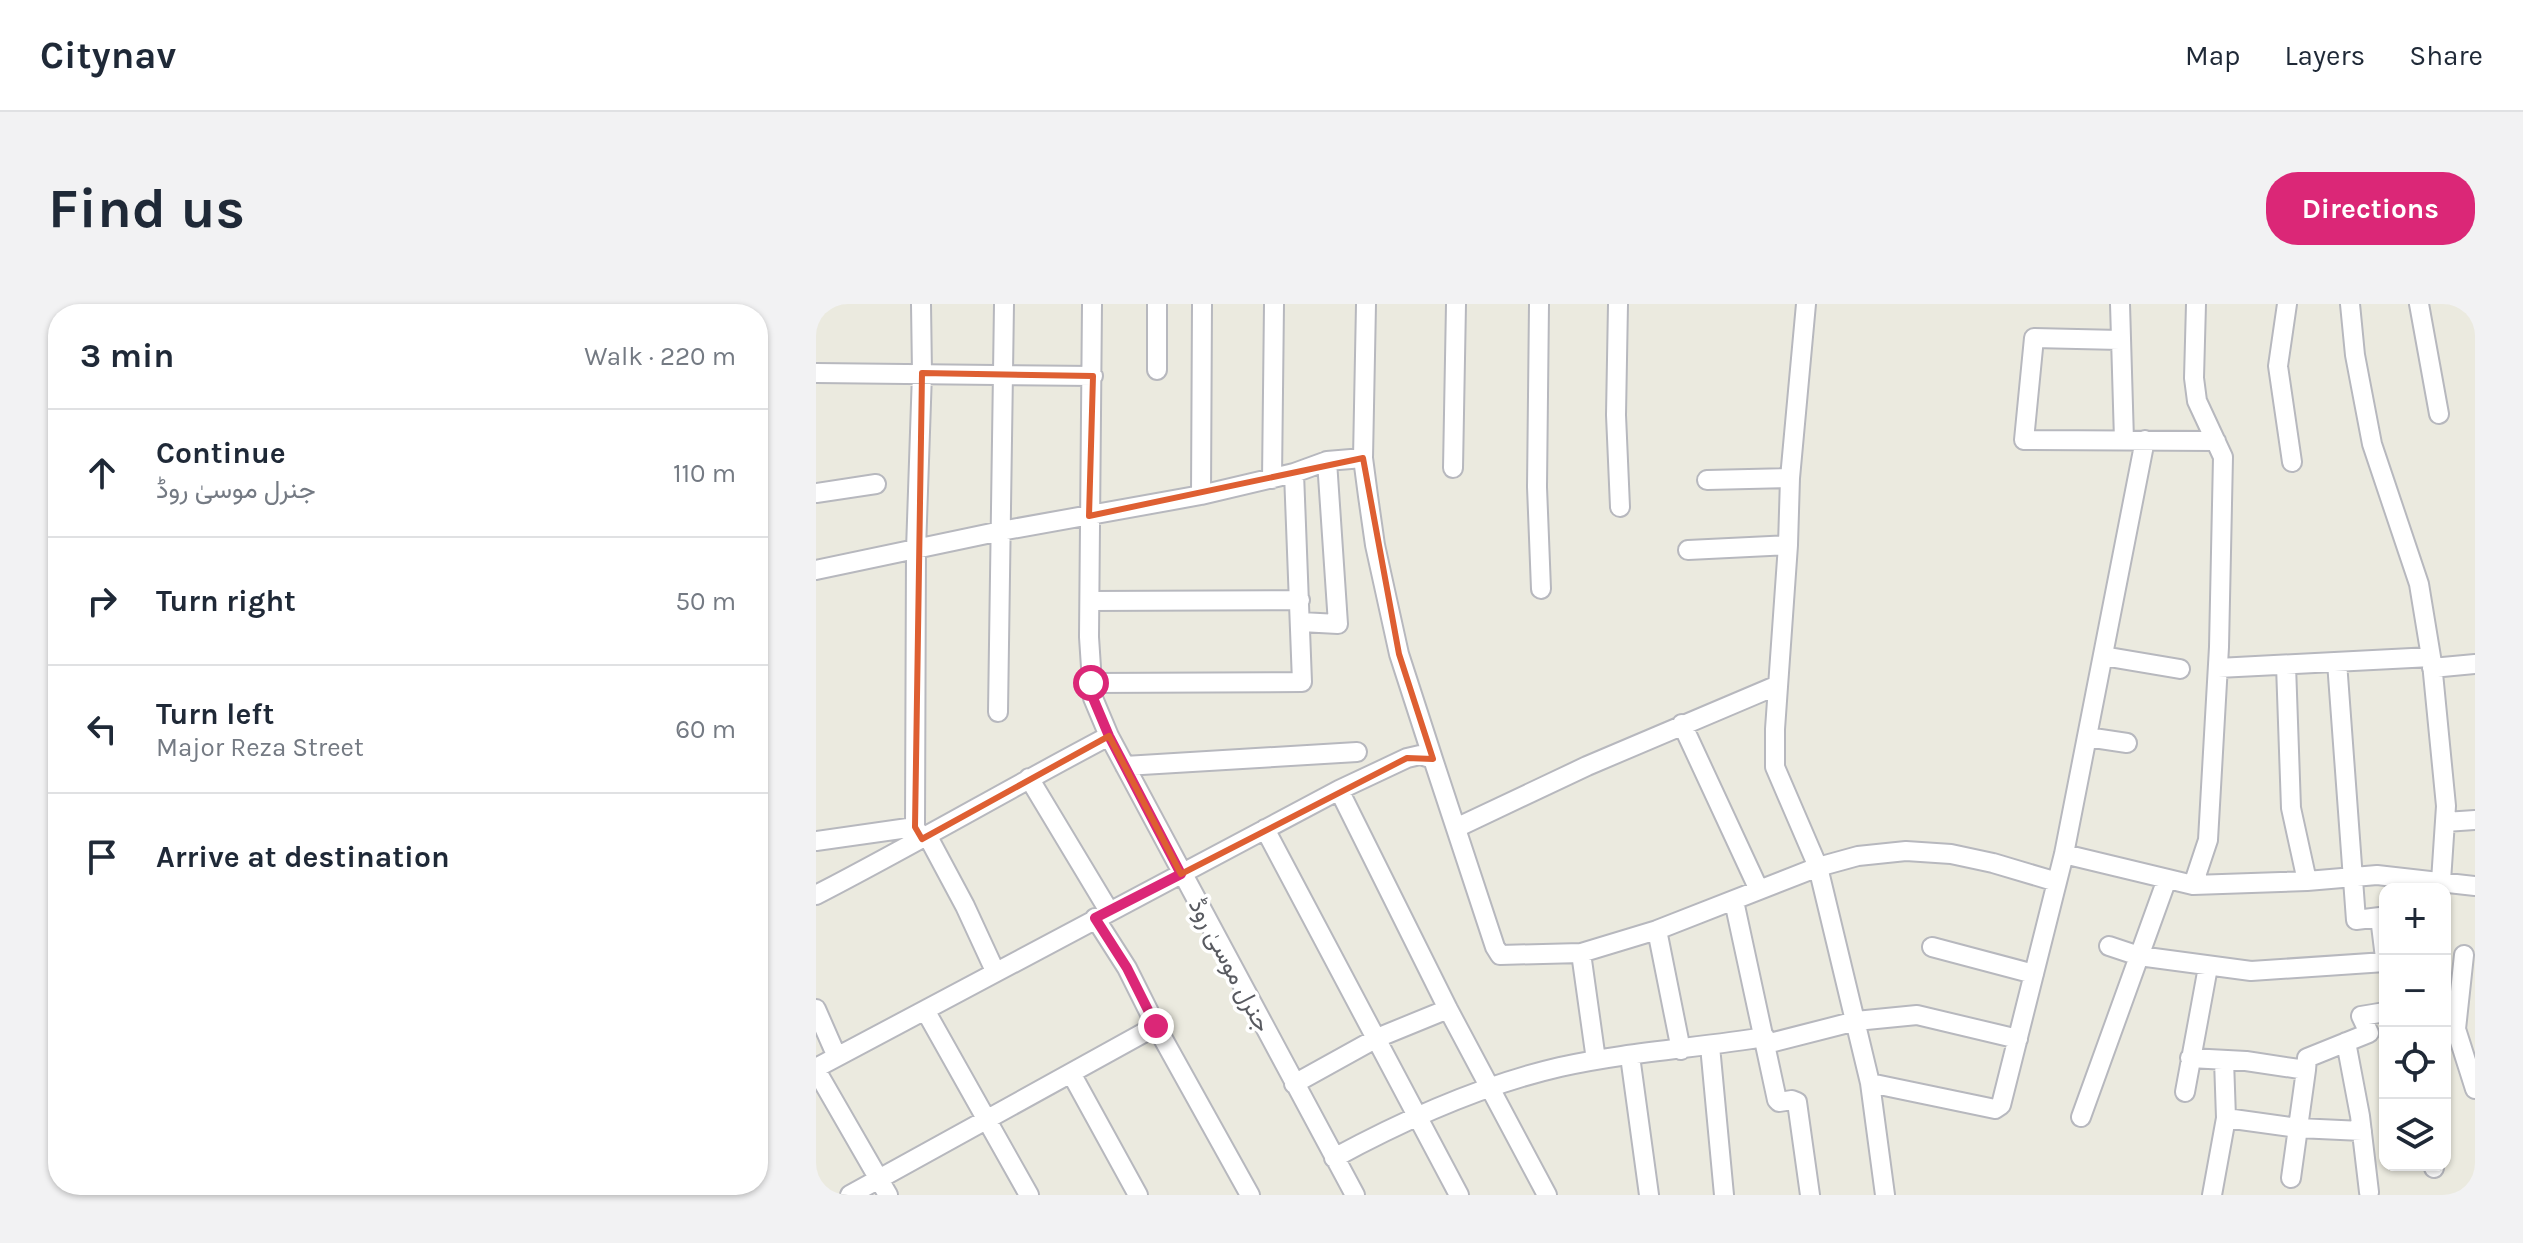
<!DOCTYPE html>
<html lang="en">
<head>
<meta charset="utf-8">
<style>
	:root { --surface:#fff; --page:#f2f2f3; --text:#1f2937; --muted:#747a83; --line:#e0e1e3; --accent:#db2777 }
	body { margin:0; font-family:Karla,Vazirmatn,sans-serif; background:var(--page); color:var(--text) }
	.controls { position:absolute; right:24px; bottom:24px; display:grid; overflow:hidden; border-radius:16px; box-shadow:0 2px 6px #0004 }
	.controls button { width:72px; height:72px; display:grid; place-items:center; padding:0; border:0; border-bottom:2px solid var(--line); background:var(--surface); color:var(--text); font:40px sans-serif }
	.stop { position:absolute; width:24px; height:24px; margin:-18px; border:6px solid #db2777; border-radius:50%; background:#fff }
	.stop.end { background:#db2777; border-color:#fff; box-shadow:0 2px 8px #0008 }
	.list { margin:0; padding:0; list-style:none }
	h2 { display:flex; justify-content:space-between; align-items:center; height:104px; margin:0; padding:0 32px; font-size:34px }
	h2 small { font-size:26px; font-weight:400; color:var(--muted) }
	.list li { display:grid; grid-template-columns:52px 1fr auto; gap:24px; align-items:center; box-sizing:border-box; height:128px; padding:0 32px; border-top:2px solid var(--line) }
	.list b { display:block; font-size:30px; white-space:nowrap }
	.list p { margin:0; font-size:26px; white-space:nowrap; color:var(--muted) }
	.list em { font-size:26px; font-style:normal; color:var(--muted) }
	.icon { flex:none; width:44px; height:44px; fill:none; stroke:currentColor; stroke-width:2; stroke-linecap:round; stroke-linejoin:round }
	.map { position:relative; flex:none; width:1659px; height:891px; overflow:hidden; border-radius:32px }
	header { display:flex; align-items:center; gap:48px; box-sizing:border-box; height:112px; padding:0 40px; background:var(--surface); border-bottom:2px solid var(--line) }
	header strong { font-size:38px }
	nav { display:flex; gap:44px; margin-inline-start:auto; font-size:28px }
	.intro { display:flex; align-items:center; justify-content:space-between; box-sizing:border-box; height:192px; padding:0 48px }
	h1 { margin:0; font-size:56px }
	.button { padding:20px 36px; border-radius:32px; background:var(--accent); color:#fff; font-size:28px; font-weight:700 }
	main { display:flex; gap:48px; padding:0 48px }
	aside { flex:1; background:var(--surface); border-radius:32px; box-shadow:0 2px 6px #0004 }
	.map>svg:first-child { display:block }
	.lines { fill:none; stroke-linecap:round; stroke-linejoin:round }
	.minor-casing { stroke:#b7b8be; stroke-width:22 }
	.minor { stroke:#fff; stroke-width:18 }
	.route { stroke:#db2777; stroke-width:10 }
	.marked { fill:none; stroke:#de5f32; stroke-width:6; stroke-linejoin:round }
	.labels { text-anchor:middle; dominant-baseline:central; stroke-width:7; stroke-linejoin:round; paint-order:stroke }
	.street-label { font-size:24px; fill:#585a60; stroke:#fff }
</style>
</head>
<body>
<header>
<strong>Citynav</strong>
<nav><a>Map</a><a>Layers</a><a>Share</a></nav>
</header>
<div class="intro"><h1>Find us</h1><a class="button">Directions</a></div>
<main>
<aside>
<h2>3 min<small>Walk · 220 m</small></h2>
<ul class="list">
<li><svg class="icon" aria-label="ahead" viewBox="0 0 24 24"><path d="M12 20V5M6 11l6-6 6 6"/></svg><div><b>Continue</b><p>جنرل موسیٰ روڈ</p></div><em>110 m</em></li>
<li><svg class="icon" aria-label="right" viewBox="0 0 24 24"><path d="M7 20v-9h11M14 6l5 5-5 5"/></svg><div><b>Turn right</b></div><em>50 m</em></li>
<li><svg class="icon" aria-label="left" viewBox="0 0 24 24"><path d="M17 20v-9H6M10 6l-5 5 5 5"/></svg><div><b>Turn left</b><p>Major Reza Street</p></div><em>60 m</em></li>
<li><svg class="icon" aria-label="arrive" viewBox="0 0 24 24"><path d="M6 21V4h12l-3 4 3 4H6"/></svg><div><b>Arrive at destination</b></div></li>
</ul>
</aside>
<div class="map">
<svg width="1659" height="891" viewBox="0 0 1659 891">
	<rect width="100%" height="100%" fill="#ebeadf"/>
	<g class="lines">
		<defs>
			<path id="minor" d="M 105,0 L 106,69 L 100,246 L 99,523 L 106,535
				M 276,0 L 273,333 L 277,394 L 293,432 L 539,891
				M 550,0 L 547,154 L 552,192 L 559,241 L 583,350 L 617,455
				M 723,0 L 721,183 L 725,285
				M 802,0 L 800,111 L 804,203
				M 990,0 L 974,174 L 972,241 L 959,425 L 959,463 L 1002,563 L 1054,779 L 1179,805 L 1185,801 L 1248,550 L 1329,136
				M 1304,0 L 1308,136
				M 1471,0 L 1462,62 L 1476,158
				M 1534,0 L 1539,51 L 1556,140 L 1603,280 L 1616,359 L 1630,502 L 1625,577
				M 1603,0 L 1623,110
				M 1304,36 L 1218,34 L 1208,136 L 1400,137
				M 341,66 L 341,0
				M 0,69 L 277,72
				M 637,164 L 640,0
				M 456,175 L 458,0
				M 891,176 L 974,174
				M 0,189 L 60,180
				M 385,191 L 386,0
				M 872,246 L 972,241
				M 0,266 L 185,227 L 385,191 L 478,169 L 511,157 L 547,154
				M 274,297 L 484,296
				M 485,318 L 522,320 L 511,157
				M 1287,352 L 1364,365
				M 1521,358 L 1540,616 L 1564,613 L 1569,654
				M 1470,361 L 1475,504 L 1491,577
				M 1402,364 L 1615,353
				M 1616,364 L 1659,360
				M 275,379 L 486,378 L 478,169
				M 182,408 L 188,0
				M 866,420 L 943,586
				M 1271,433 L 1311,439
				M 309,462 L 541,448
				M 213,474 L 293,607
				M 523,486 L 632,705 L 731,891
				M 1629,518 L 1659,516
				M 640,524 L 771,462 L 962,381
				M 449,525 L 643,891
				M 111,531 L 149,602 L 179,667
				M 0,537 L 99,523
				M 1248,550 L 1377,581 L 1491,577 L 1561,571 L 1659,582
				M 1377,581 L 1392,536 L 1403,343 L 1407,153 L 1381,97 L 1378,74 L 1380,0
				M 0,591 C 99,540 194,484 293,432
				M 918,597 L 961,796 L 963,798 L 976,796 L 981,798 L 994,891
				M 279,614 L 311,664 L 340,722 L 434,891
				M 841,626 L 865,746
				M 1293,642 L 1323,652 L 1435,667 L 1569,658
				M 1116,643 L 1218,670
				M 765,649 L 780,756
				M 1648,651 L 1640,725 L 1659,785
				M 0,705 L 21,753
				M 109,706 L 213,891
				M 1530,738 L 1544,812 L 1553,888
				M 950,740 L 1040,717 L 1101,711 L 1202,735
				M 894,742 L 908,891
				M 814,752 L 833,891
				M 1374,754 L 1430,757 L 1490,766 L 1491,754 L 1553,729 L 1545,712 L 1569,708
				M 0,764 L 523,486 L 591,454 L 604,451 L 617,455 L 679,643 L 684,651 L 765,649 L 841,626 L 1002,563 L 1042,552 L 1090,547 L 1135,550 L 1177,559 L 1241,578
				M 0,766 L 72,891
				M 255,769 L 322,891
				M 1054,779 L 1069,891
				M 478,780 L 561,734 L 632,705
				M 1369,788 L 1392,663
				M 1265,813 L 1351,575
				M 1410,814 L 1482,824 L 1546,827
				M 518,854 C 588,816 666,781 744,763 C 811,748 881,744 949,733
				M 1617,861 L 1618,864
				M 1475,874 L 1490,766
				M 34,891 L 340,722
				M 1396,891 L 1410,814 L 1408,756"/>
		</defs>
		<!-- minor casing -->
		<use href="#minor" class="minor-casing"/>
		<!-- minor -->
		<use href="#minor" class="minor"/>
	</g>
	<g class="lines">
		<!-- route -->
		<path class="route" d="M 275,379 L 277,394 L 293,432 L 365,570 L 279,614 L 311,664 L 340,722"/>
	</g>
	<!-- marked area -->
	<path class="marked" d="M 106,69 L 277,72 L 273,212 L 547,154 L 583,350 L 617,455 L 591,454 L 365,570 L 293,432 L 106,535 L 99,523 Z"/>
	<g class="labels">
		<!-- street labels -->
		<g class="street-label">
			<text transform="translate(414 661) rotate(62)">جنرل موسیٰ روڈ</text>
		</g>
	</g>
</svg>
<div class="controls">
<button>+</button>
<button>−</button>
<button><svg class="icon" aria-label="locate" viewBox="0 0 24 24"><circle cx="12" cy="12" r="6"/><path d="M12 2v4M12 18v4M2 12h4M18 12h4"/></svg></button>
<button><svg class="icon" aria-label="layers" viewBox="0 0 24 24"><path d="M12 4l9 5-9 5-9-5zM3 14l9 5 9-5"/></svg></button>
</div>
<div class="stop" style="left:275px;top:379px"></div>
<div class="stop end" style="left:340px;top:722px"></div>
</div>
</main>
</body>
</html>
